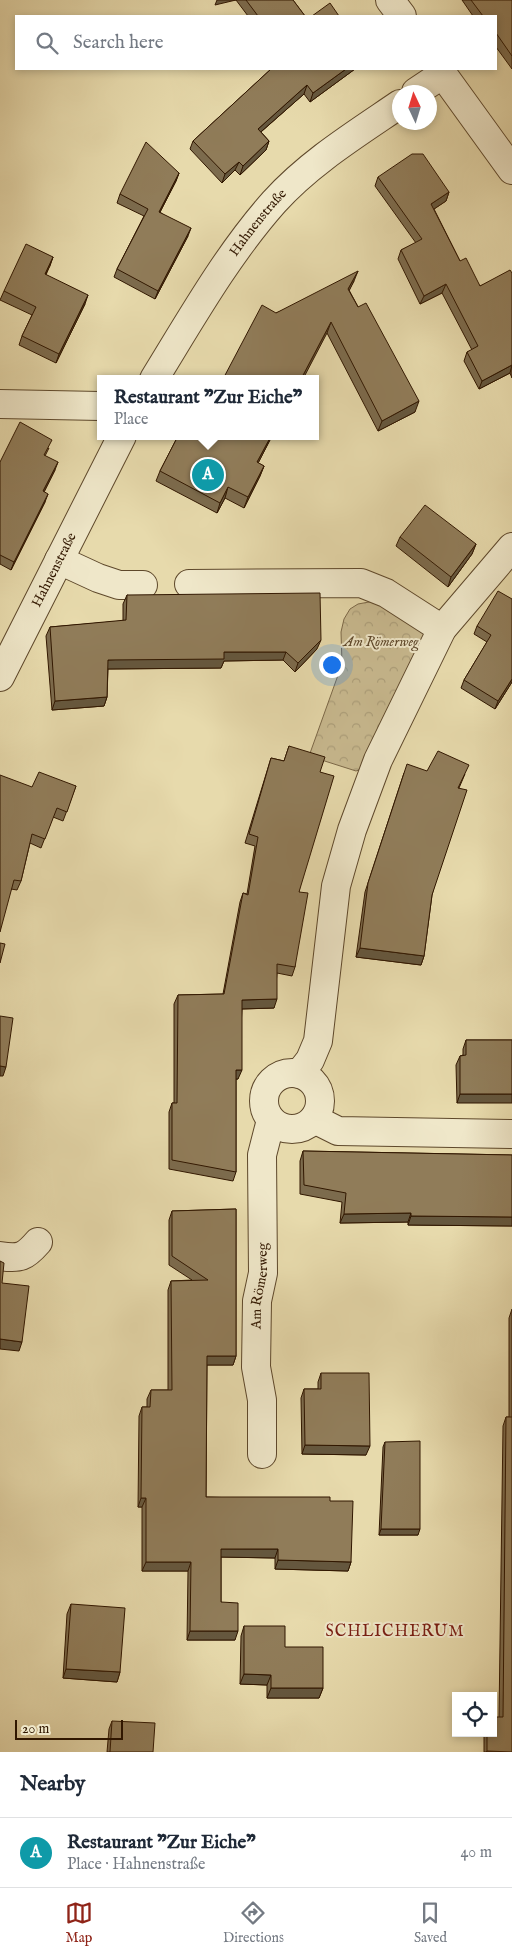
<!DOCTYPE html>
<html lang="en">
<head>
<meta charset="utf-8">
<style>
	:root { --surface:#fff; --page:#f2f2f3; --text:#1f2937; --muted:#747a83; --line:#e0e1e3; --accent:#8f2418 }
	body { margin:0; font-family:"IM FELL English",serif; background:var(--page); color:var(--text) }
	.controls { position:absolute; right:15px; bottom:15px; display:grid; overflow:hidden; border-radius:0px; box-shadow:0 2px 8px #0003 }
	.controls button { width:45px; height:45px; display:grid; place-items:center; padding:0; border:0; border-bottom:1px solid var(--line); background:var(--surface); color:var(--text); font:25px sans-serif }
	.compass { position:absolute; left:392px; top:85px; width:45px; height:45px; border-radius:50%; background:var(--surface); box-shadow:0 2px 8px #0003; rotate:356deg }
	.scale { position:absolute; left:15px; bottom:12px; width:108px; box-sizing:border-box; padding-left:5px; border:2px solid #311700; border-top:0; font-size:14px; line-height:18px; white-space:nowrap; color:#311700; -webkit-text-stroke:4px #efe7c9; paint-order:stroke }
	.you { position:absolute; left:331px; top:664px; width:18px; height:18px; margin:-12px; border:4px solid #fff; border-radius:50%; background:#1a73e8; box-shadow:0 0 0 8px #1a73e833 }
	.badge { display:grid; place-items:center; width:32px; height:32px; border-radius:50%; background:var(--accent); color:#fff; font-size:16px; font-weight:700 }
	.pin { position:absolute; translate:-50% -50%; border:2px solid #fff; box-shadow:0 1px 5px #0006 }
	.popup { position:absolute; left:97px; top:375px; width:222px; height:65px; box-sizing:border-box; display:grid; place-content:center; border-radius:0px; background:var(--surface); filter:drop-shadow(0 1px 4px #0005); font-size:16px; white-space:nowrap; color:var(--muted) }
	.popup b { font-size:19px; color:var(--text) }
	.popup::after { content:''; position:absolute; left:50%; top:100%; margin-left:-10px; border:10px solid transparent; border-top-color:var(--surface) }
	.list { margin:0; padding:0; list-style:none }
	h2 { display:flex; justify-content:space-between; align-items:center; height:65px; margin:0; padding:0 20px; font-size:21px }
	h2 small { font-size:16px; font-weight:400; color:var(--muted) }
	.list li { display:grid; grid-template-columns:32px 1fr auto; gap:15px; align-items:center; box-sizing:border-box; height:70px; padding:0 20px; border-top:1px solid var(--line) }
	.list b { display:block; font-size:19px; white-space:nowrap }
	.list p { margin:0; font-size:16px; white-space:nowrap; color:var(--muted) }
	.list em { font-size:16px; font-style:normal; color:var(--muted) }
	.icon { flex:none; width:28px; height:28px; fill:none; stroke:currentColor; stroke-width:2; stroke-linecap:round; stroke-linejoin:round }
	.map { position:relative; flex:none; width:512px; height:1752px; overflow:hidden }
	.search { position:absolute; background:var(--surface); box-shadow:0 2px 8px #0003; left:15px; right:15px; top:15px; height:55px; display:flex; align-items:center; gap:12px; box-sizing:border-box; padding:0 18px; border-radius:0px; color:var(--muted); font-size:19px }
	.sheet { height:135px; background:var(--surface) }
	nav { display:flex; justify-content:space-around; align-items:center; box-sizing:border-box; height:70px; border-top:1px solid var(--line); background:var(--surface); font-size:14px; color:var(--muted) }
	nav a { display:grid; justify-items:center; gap:2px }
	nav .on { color:var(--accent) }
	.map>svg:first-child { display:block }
	.forest { fill:url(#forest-crowns); stroke:#7c6848 }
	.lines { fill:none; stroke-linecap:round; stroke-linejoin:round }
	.minor-casing { stroke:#5e482b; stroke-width:30 }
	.minor { stroke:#efe7c9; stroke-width:28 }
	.wall { fill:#7c6b4d; stroke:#311700 }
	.shaded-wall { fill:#65573e; stroke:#311700 }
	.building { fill:#907c59; stroke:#311700 }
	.labels { text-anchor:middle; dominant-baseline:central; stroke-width:4; stroke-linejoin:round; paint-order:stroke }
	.street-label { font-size:14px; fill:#311700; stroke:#efe7c9 }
	.park-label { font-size:14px; font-style:italic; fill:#5e482b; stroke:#efe7c9 }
	.quarter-label { font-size:16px; letter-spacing:1px; fill:#7a1f14; stroke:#efe7c9 }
</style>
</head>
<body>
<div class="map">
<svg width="512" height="1752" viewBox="0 0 512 1752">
	<defs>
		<pattern id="forest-crowns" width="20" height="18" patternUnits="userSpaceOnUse" patternTransform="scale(1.25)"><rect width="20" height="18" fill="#c8b98f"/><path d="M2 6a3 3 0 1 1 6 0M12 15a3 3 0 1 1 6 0" fill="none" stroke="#ac9e7a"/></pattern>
	</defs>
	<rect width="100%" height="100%" fill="#e7daac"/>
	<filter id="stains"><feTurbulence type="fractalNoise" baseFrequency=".004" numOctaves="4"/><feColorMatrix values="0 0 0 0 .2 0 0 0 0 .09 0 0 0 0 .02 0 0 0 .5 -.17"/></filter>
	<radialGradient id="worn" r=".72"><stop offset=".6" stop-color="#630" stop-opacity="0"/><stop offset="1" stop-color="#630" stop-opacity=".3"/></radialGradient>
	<!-- forest -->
	<path class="forest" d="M 380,600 L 428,634 L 367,767 L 356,771 L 309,756 L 342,664 L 341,632 L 344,619 L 350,609 L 358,604 Z"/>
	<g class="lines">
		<defs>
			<g id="minor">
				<path d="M 390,0 L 402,16"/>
				<path d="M 439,69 L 512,170"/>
				<path d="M 416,92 L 443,74"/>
				<path id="s1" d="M 154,379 C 191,319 227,255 274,202 C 309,163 356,134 400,104"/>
				<path d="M 0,404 L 100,406"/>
				<path d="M 59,560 L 98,578 L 119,585 L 143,585"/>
				<path d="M 189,584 L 361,583 L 386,593 L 442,629"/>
				<path id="s2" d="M 0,677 L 122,436"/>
				<circle cx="292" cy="1101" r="28"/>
				<path d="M 299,1074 L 310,1060 L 318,1041 L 336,886 L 352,830 L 378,760 L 442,629 L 512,547"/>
				<path d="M 314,1119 L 338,1131 L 512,1134"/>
				<path d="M 0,1256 C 20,1259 25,1257 38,1242"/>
				<path id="s3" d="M 262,1454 L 262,1400 L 256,1367 L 257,1301 L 263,1273 L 262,1155 L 271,1120"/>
			</g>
		</defs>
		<!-- minor casing -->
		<use href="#minor" class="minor-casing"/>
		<!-- minor -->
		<use href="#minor" class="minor"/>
	</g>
	<!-- wall -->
	<path class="wall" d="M 236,0 L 293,0 L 305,16 L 248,16 Z
		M 462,0 L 512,0 L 512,69 L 496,47 L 496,16 L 473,16 Z
		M 271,69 L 355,69 L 310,102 L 304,94 L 261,132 L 269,141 L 266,150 L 240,175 L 235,170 L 222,183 L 190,149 L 193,141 Z
		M 179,173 L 176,181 L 160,212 L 188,236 L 155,299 L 114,277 L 117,269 L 144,216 L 117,203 L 120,194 Z
		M 378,177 L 449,192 L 446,201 L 434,209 L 460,261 L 480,286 L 512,273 L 512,378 L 510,373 L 479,389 L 464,361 L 467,352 L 472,350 L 442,293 L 420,304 L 398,259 L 401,250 L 416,243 L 375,186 Z
		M 53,257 L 46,275 L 85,304 L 56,363 L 19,345 L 22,336 L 32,315 L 0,300 L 4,291 Z
		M 354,281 L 349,290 L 415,412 L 378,431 L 327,333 L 276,313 Z
		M 178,436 L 272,436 L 258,463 L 264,466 L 260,476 L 244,508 L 225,498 L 217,513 L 156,481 L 160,471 Z
		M 49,448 L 45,456 L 55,470 L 44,492 L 45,502 L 11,570 L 0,564 L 0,462 Z
		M 400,537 L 476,544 L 472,554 L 448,587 L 396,546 Z
		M 127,595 L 317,649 L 295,672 L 283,660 L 224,661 L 221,668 L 108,669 L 107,697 L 104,706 L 52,710 L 46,636 L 50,627 L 123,621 L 123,604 Z
		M 512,599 L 512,682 L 495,709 L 461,688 L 464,680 L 487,642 L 474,634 L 477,626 Z
		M 289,746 L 320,772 L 299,892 L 295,967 L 292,976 L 277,973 L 274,1008 L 242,1009 L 238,1079 L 236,1079 L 236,1172 L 233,1181 L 169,1169 L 169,1112 L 172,1103 L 174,1103 L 174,1004 L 178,995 L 223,994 L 240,902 L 243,893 L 247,894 L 255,846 L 245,843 L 271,758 L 284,761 Z
		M 404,773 L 465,774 L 459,788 L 432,895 L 424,956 L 421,965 L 356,957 L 365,892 Z
		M 76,786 L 63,821 L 53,817 L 41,848 L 30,843 L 21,881 L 17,890 L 11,889 L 32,787 Z
		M 466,1040 L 512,1040 L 457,1103 L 456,1065 L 460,1056 L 463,1055 L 463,1049 Z
		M 303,1151 L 512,1155 L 512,1226 L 408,1225 L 408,1222 L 340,1223 L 342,1202 L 300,1194 L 300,1161 Z
		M 236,1209 L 236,1356 L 233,1365 L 207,1365 L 206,1497 L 330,1501 L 351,1562 L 348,1571 L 275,1569 L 275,1558 L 221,1557 L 221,1602 L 235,1640 L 187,1640 L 188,1571 L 142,1571 L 142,1507 L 138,1507 L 139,1416 L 142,1407 L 147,1407 L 147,1399 L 151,1390 L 168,1390 L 168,1290 L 171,1281 L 192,1280 L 169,1265 L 169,1220 L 172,1211 Z
		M 512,1309 L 512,1752 L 484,1752 L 484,1733 L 493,1733 L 499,1717 L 503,1426 L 506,1417 L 509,1417 L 509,1318 Z
		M 321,1373 L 366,1455 L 302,1454 L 301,1398 L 304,1389 L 318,1389 L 318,1382 Z
		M 385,1442 L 418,1535 L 379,1535 L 383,1447 Z
		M 71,1604 L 120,1672 L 117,1682 L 63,1678 L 67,1614 Z
		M 244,1626 L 285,1647 L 323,1688 L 319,1698 L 267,1698 L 267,1685 L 240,1684 L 241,1636 Z
		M 112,1721 L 153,1752 L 107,1752 L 109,1729 Z"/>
	<!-- shaded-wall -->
	<path class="shaded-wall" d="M 217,0 L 236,0 L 215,5 Z
		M 346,69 L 355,69 L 310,102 L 313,93 Z
		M 307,85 L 304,94 L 255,137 L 258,129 Z
		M 269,141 L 266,150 L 240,175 L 243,166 Z
		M 239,162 L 235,170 L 222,183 L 225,174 Z
		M 179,173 L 176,181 L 156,220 L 159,212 Z
		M 449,192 L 446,201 L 428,213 L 431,204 Z
		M 191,228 L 188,236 L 155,299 L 158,291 Z
		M 53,257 L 50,266 L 41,283 L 45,274 Z
		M 358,271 L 354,281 L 345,299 L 348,289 Z
		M 446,284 L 442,293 L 420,304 L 424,296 Z
		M 88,295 L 85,304 L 56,363 L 59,354 Z
		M 331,322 L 327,333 L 303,379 L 301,379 Z
		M 512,365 L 510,373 L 479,389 L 482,381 Z
		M 419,401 L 415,412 L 378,431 L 382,421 Z
		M 271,436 L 272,436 L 253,473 L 257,462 Z
		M 58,462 L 55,470 L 40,500 L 43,491 Z
		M 264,466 L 260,476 L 244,508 L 248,497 Z
		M 228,487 L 225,498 L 217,513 L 220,503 Z
		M 48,494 L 45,502 L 11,570 L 14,562 Z
		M 476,544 L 472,554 L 448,587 L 451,577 Z
		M 321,640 L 317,649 L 295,672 L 298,663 Z
		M 224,652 L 286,652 L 283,660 L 224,661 L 221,668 L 105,669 L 108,660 Z
		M 512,679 L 512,682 L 495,709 L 498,701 Z
		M 107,697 L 104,706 L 52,710 L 55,701 Z
		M 360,948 L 424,956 L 421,965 L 356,957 Z
		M 277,999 L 274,1008 L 239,1009 L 242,1000 Z
		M 0,1066 L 6,1067 L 3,1076 L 0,1076 Z
		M 236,1070 L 242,1070 L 238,1079 L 233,1079 Z
		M 460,1094 L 512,1094 L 512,1103 L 457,1103 Z
		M 411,1213 L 408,1222 L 340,1223 L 344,1214 Z
		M 411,1216 L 512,1217 L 512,1226 L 408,1225 Z
		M 0,1339 L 22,1342 L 19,1351 L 0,1349 Z
		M 207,1356 L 236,1356 L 233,1365 L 204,1365 Z
		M 305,1445 L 370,1446 L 366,1455 L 302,1454 Z
		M 141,1498 L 146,1498 L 142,1507 L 138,1507 Z
		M 381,1529 L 420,1529 L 418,1535 L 379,1535 Z
		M 221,1549 L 278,1549 L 275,1558 L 218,1557 Z
		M 278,1560 L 351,1562 L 348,1571 L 275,1569 Z
		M 146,1562 L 191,1562 L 188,1571 L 142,1571 Z
		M 190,1631 L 238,1631 L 235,1640 L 187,1640 Z
		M 66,1669 L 120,1672 L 117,1682 L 63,1678 Z
		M 244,1674 L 271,1675 L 267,1685 L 240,1684 Z
		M 271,1688 L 323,1688 L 319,1698 L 267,1698 Z
		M 487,1751 L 502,1751 L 502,1752 L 486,1752 Z"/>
	<!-- building -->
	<path class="building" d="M 246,0 L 293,0 L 305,16 L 258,16 Z
		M 471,0 L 512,0 L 512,56 L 496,33 L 496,16 L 483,16 Z
		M 330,3 L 339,16 L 312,16 Z
		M 271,69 L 346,69 L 313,93 L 307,85 L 258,129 L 269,141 L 243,166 L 239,162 L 225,174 L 193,141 Z
		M 146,142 L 179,173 L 159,212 L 191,228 L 158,291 L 117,269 L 148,209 L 120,194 Z
		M 412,154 L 423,154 L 449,192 L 431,204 L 460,261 L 466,258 L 480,286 L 510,270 L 512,273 L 512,365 L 482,381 L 467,352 L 478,346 L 446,284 L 424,296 L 401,250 L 422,239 L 378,177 Z
		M 26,244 L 53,257 L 45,274 L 88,295 L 59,354 L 22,336 L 36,307 L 4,291 Z
		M 358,271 L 348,289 L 358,307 L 366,303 L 419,401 L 382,421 L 331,322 L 301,379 L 223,379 L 262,305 L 276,313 Z
		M 20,422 L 52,440 L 44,455 L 58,462 L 43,491 L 48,494 L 14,562 L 0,555 L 0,462 Z
		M 178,436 L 271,436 L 257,462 L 264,466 L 248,497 L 228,487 L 220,503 L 160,471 Z
		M 425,505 L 476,544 L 451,577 L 400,537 Z
		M 498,591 L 512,599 L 512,679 L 498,701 L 464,680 L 491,635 L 477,626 Z
		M 320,593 L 321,640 L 298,663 L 286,652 L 224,652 L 224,659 L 108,660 L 107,697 L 55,701 L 50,627 L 126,620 L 127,595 Z
		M 289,746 L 325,757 L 320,772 L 334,776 L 299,892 L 308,893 L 295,967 L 277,964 L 277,999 L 242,1000 L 242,1070 L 236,1070 L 236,1172 L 172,1160 L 172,1103 L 177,1103 L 178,995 L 224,994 L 243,893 L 248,895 L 258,837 L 249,834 L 271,758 L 284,761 Z
		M 438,751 L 469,765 L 458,788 L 467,790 L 432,895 L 424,956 L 360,948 L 368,883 L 407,764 L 427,771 Z
		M 39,772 L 76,786 L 67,812 L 57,808 L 45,839 L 32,834 L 21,881 L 14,880 L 0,932 L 0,775 L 32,787 Z
		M 0,943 L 5,944 L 0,963 Z
		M 0,1016 L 13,1018 L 6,1067 L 0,1066 Z
		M 466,1040 L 512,1040 L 512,1094 L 460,1094 L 460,1056 L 466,1055 Z
		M 303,1151 L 512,1155 L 512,1217 L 411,1216 L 411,1213 L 344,1214 L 346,1193 L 304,1185 Z
		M 236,1209 L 236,1356 L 207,1356 L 206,1497 L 330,1497 L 330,1501 L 353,1501 L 351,1562 L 278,1560 L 278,1549 L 221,1549 L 221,1602 L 238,1603 L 238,1631 L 190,1631 L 191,1562 L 146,1562 L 146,1498 L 141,1498 L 142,1407 L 150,1407 L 151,1390 L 172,1390 L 171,1281 L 208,1280 L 172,1256 L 172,1211 Z
		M 0,1261 L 4,1263 L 2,1283 L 29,1286 L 22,1342 L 0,1339 Z
		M 321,1373 L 369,1373 L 370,1446 L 305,1445 L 304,1389 L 321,1389 Z
		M 506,1417 L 512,1417 L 512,1752 L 487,1751 L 487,1733 L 493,1733 L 493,1717 L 503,1717 Z
		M 420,1441 L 420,1529 L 381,1529 L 385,1442 Z
		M 71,1604 L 125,1608 L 120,1672 L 66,1669 Z
		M 244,1626 L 285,1626 L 285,1647 L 323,1647 L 323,1688 L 271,1688 L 271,1675 L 244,1674 Z
		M 112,1721 L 155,1723 L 153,1752 L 110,1752 Z"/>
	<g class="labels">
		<!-- street labels -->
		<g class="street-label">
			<text stroke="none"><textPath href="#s1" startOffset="188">Hahnenstraße</textPath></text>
			<text stroke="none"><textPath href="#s2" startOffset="120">Hahnenstraße</textPath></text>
			<text stroke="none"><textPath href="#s3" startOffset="169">Am Römerweg</textPath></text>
		</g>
		<!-- park labels -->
		<g class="park-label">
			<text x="381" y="642">Am Römerweg</text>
		</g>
		<!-- quarter labels -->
		<g class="quarter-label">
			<text x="395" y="1632">SCHLICHERUM</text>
		</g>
	</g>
	<rect width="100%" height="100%" filter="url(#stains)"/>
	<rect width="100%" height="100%" fill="url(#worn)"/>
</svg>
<div class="controls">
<button><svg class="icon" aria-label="locate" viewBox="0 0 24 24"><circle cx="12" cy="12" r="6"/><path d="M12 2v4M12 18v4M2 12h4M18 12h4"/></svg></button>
</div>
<svg class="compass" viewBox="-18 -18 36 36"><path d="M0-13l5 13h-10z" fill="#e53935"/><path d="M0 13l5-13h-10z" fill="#747a83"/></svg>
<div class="scale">20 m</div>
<div class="you"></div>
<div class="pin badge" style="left:208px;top:475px;background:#0f9aa8">A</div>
<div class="popup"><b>Restaurant &quot;Zur Eiche&quot;</b>Place</div>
<div class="search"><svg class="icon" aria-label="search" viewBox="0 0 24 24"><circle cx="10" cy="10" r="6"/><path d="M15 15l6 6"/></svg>Search here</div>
</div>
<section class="sheet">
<h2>Nearby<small></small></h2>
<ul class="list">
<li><span class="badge" style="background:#0f9aa8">A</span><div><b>Restaurant &quot;Zur Eiche&quot;</b><p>Place · Hahnenstraße</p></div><em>40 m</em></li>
</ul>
</section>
<nav>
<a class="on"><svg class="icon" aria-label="map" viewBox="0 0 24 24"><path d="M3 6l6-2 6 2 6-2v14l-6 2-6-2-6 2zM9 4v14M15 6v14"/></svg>Map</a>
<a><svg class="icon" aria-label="directions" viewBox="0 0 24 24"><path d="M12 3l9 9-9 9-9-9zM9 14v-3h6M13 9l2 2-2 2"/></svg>Directions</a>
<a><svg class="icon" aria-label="saved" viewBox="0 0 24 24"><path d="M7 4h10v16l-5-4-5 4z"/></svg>Saved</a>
</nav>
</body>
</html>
